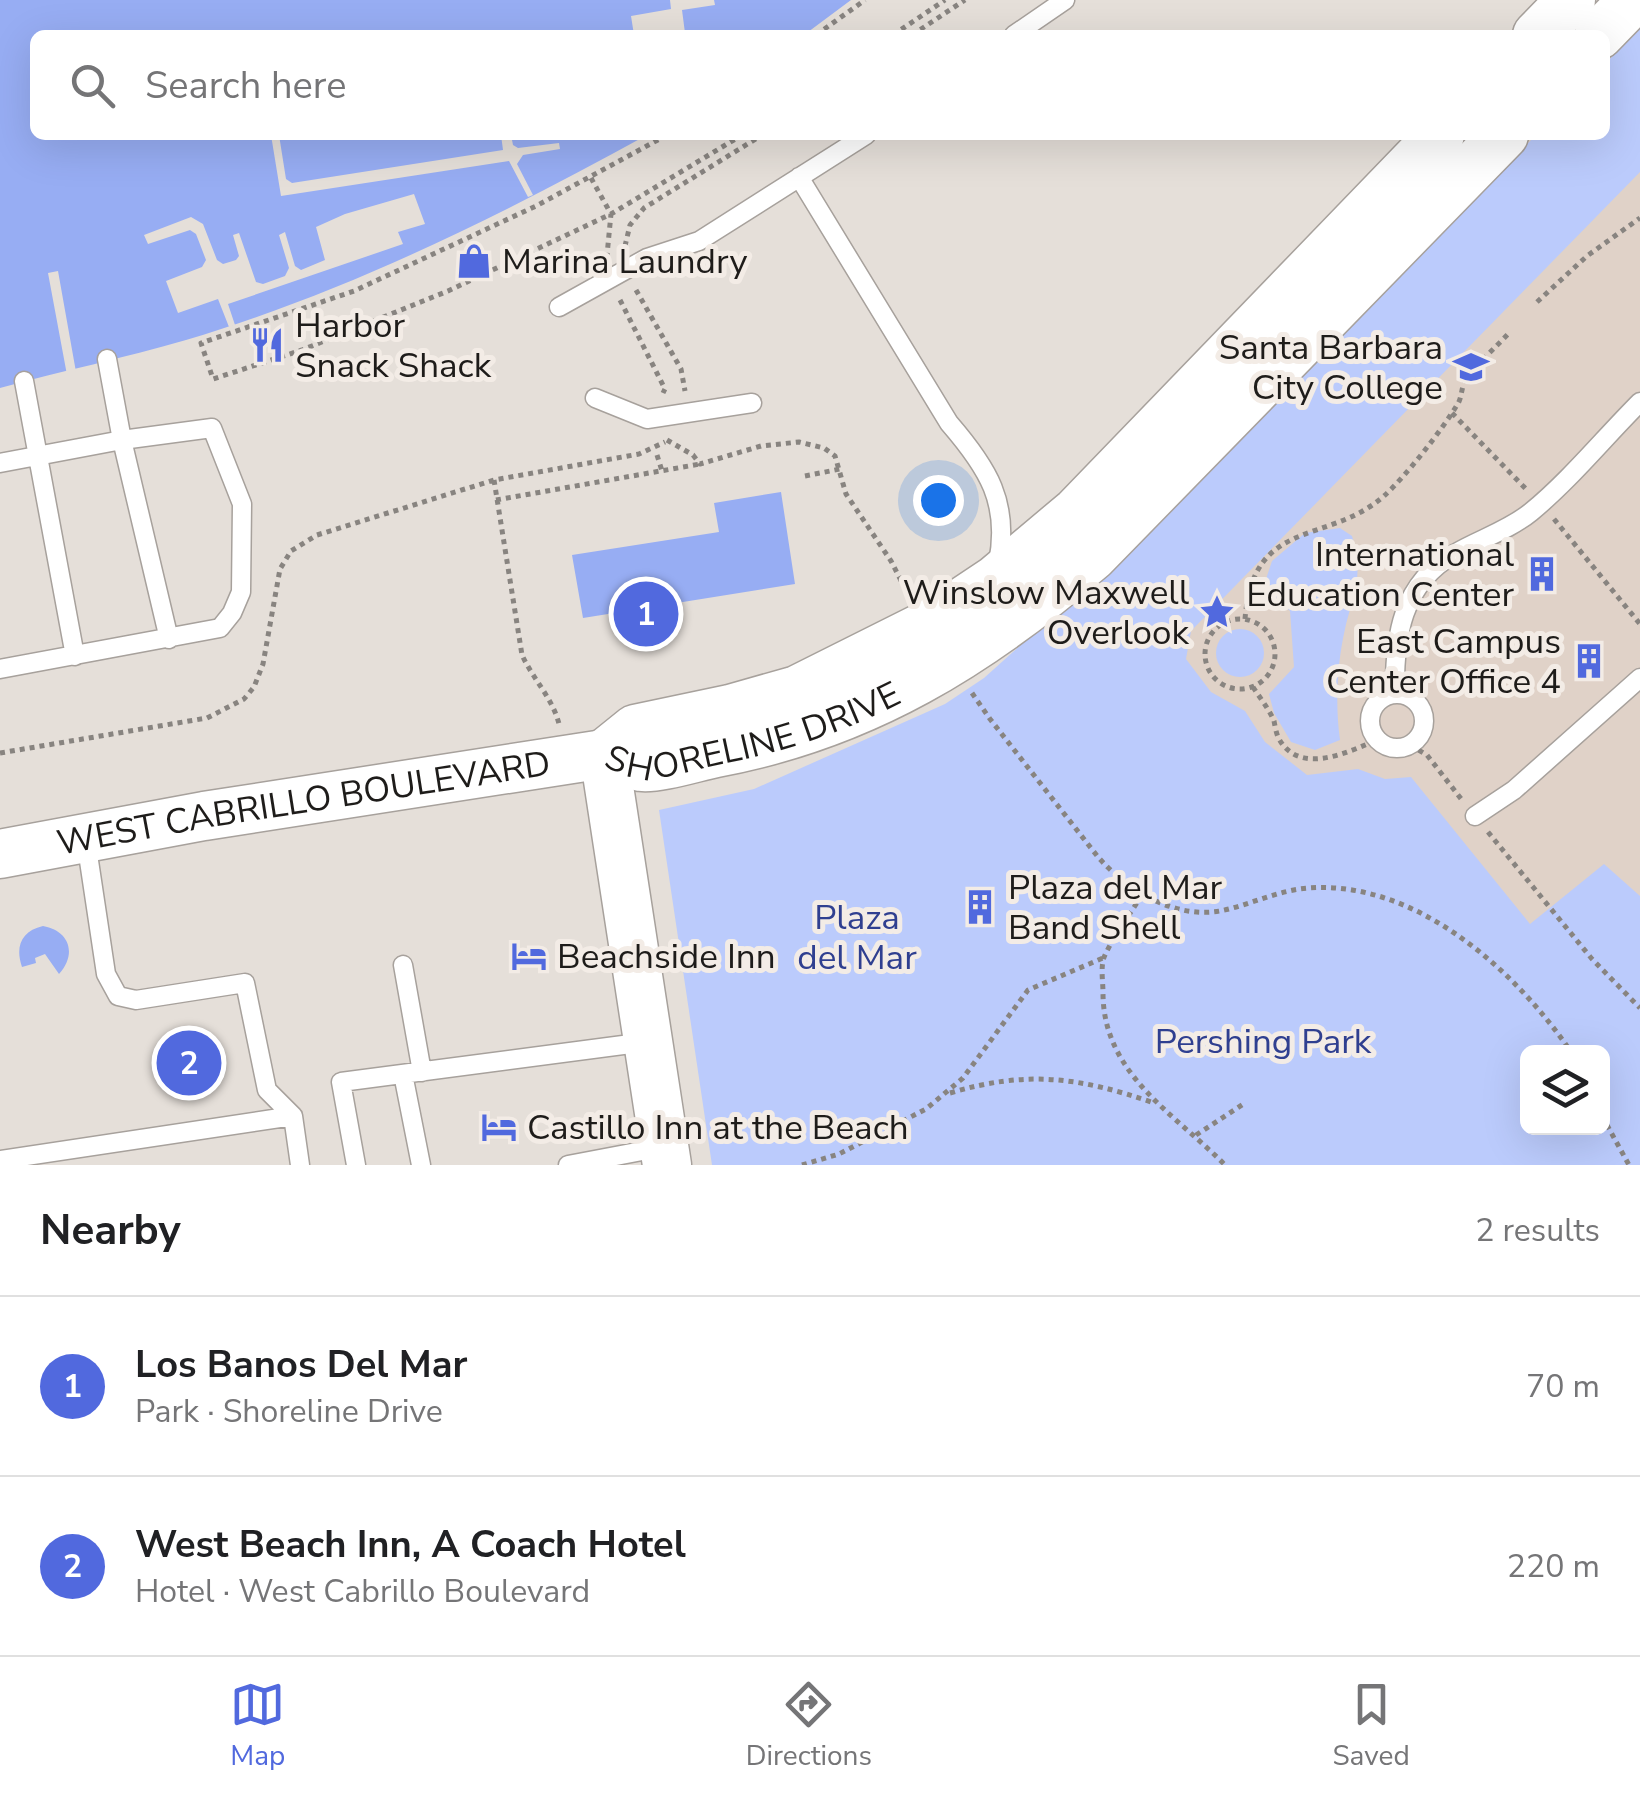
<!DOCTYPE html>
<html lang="en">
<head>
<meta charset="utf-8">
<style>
	:root { --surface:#fff; --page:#f6f6f6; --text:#202124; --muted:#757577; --line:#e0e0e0; --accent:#5169de }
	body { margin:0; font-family:"Nunito Sans",sans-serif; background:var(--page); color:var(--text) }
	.controls { position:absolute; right:30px; bottom:30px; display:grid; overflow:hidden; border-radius:15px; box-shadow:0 10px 40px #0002 }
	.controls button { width:90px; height:90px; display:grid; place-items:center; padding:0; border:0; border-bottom:2px solid var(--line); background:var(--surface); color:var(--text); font:50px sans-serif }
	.you { position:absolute; left:938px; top:500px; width:35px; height:35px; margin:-25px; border:8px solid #fff; border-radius:50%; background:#1a73e8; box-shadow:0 0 0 15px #1a73e833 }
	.badge { display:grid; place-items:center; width:65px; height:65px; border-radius:50%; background:var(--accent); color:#fff; font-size:32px; font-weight:700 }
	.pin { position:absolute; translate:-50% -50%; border:5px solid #fff; box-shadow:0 2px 10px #0006 }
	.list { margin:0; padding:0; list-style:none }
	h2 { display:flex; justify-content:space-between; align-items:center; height:130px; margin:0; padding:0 40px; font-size:42px }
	h2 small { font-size:32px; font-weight:400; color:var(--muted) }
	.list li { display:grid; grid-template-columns:65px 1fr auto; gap:30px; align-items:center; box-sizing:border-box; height:180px; padding:0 40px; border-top:2px solid var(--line) }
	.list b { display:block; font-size:38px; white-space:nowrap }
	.list p { margin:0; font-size:32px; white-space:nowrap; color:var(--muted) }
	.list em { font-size:32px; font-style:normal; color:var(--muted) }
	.icon { flex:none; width:55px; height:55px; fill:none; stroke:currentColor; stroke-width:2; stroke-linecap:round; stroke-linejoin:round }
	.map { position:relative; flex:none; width:1640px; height:1165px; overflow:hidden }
	.search { position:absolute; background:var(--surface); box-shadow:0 10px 40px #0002; left:30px; right:30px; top:30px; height:110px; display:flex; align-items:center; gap:25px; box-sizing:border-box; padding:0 35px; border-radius:15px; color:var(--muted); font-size:38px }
	.sheet { height:490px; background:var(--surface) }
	nav { display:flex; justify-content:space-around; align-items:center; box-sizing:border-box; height:140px; border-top:2px solid var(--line); background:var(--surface); font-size:28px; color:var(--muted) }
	nav a { display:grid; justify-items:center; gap:5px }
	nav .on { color:var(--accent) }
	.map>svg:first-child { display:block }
	.built { fill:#e0d2c8; fill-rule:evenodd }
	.green { fill:#bbcbfc; fill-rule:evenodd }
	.water { fill:#97adf3 }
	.pier { fill:#e5dfd9 }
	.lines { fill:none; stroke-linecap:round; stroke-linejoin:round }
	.lane-casing { stroke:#a7a19c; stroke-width:21 }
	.secondary-casing { stroke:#a7a19c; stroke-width:51 }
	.path { stroke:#888480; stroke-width:5; stroke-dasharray:5 5; stroke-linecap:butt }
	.lane { stroke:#fff; stroke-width:18 }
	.secondary { stroke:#fff; stroke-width:48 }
	.labels { text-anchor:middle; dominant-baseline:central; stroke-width:10; stroke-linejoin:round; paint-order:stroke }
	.poi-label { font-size:35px; fill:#1e1c1a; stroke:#f3ece6; text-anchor:start }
	.street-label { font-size:35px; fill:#1e1c1a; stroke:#f3ece6 }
	.park-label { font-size:35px; fill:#2f3f90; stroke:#f3ece6 }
</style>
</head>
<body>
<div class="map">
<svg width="1640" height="1165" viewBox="0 0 1640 1165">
	<rect width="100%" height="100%" fill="#e5dfd9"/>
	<!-- built -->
	<path class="built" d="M 1640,25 L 1640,1165 L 1499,1165 L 1322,909 L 1073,598 L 1531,135 L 1605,135 L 1605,60 ZM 1528,1052 L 1602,1052 L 1602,1128 L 1528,1128 Z"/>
	<!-- green -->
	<path class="green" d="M 1640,28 L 1640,172 L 1191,631 L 1186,659 L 1211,692 L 1245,711 L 1265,742 L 1307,775 L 1358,769 L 1385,779 L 1411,777 L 1530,924 L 1604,864 L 1640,896 L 1640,1165 L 712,1165 L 659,810 L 754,789 L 945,704 L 984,678 L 1073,598 L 1078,604 L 1536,135 L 1605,135 L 1605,64 ZM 1528,1052 L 1602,1052 L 1602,1128 L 1528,1128 Z
		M 1340,528 L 1352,536 C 1364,577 1354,591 1345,629 C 1337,664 1335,704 1340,740 L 1315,750 L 1291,742 L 1274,713 L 1269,694 L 1294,667 L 1290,611 L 1264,585 L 1272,561 L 1305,533 Z
		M1216 653a24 24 0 1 1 48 0a24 24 0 1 1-48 0Z"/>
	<!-- water -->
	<path class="water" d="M 0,0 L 851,0 L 804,35 L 35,35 L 35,135 L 647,135 C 500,216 347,292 186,340 C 124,358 62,371 0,388 Z
		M 781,492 L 795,584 L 583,618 L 572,555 L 719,532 L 714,503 Z
		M 43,926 C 70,931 77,954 59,974 L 45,954 L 35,958 L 36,963 L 22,967 C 15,947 21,931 43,926 Z"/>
	<!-- pier -->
	<path class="pier" d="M 670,0 L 714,0 L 715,5 L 682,10 L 685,33 L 634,35 L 631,16 L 671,9 Z
		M 271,135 L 279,135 L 286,179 L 292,183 L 503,150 L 501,135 L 511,135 L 513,145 L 518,148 L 559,143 L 560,149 L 523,155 L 517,164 L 533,195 L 528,197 L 509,161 L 281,196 Z
		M 414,194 L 425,224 L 398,232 L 403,244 L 228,304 L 235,325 L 229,327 L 218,299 L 178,313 L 166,281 L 202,267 L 206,260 L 196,234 L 190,230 L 148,244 L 144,235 L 191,217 L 203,224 L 217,260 L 223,264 L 236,260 L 239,256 L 233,235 L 239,233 L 256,282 L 263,284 L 285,276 L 289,268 L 279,235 L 285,232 L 295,266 L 301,270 L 325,260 L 316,227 L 345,214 Z
		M 58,271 L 76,372 L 67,375 L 48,273 Z"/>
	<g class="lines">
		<defs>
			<path id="lane" d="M 1014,35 L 1065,0
				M 799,177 L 949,423 C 988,468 1010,503 998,563
				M 559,307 L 647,258 L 699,241 L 866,135
				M 107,359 L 122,440 L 169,639
				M 24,381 L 75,656
				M 595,398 L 647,419 L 752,403
				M 0,463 L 122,440 L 212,428 L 242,504 L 241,592 L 232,613 L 220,628 L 0,669
				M 1395,694 C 1394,638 1401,583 1456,553 C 1480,539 1509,530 1531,512 C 1570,480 1604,438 1640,402
				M1370 721a27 27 0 1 1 54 0a27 27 0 1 1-54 0Z
				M 1475,816 L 1514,790 L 1640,678
				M 86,841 L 106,974 L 118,996 L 136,1000 L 245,983 L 267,1090 L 293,1116 L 300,1165
				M 403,965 L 422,1072
				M 403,1074 L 421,1165
				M 0,1160 L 293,1116
				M 356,1165 L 341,1082 L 646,1042
				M 568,1165 L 663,1147"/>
			<g id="secondary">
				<path d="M 1537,35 L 1571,0"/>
				<path d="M 1599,35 L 1633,0"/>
				<path d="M 604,754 L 635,729 L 730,709 L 797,690 L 929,624 L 995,580 L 1077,511 L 1440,135"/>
				<path d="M 604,754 L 667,1165"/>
				<path id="s1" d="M 0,854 L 204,816 L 604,754 C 616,758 629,765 641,767 C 659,769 696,757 716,753 C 865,725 979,654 1093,556 L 1504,135"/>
			</g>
		</defs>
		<!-- lane casing -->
		<use href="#lane" class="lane-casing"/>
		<!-- secondary casing -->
		<use href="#secondary" class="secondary-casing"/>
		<!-- path -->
		<path class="path" d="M 816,35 L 865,0
			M 893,35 L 945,0
			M 912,35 L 965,0
			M 667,135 L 536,206 L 354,291 L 201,343 L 213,379 L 302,350 L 448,291 L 611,214 L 742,135
			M 591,178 L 611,214 L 607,255
			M 625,246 L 630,225 L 644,208 L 762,135
			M 636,290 L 681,369 L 685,391
			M 620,300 L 665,389 L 663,393
			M 1537,302 L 1587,256 L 1640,218
			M 1452,413 L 1526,489
			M 667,440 L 693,455 L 700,464 L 761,446 L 799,442 L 824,448 L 835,456 L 846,494 L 891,561 L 909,596
			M 657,455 L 662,471
			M 805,476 L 840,469
			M 494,480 L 522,655 C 533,679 553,699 559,724
			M 496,500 L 700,464
			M 1554,519 L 1640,624
			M1205 654a35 35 0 1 1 70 0a35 35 0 1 1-70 0Z
			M 1245,619 C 1253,516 1327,546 1384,496 C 1406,476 1442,430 1457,405 C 1463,397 1460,386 1468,377 C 1480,361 1496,347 1510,332
			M 1253,687 C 1260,698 1269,709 1274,721 C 1275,726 1276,732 1278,737 C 1298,777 1348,752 1377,740
			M 972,693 L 990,719 L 1098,857 C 1127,890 1174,919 1220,911 C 1250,905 1278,890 1309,888 C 1416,880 1516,971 1571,1052
			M 1410,745 L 1427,755 L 1462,800
			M 0,753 L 207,718 L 244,699 L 254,687 L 263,664 L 280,569 L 291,551 L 317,535 L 494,480 L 639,454 L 665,442
			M 1488,832 L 1592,959 L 1640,1008
			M 1142,895 C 1130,914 1115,934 1105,955 C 1100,965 1103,981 1103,993 C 1103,1074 1175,1114 1225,1165
			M 950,1093 C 1027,1070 1079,1077 1154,1103
			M 1602,1116 L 1629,1165
			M 1196,1135 L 1245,1103
			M 802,1165 L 839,1154 L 926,1109 L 963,1078 L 1028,990 L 1103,958"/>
		<!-- lane -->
		<use href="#lane" class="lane"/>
		<!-- secondary -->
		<use href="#secondary" class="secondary"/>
	</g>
	<!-- icons -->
	<defs>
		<symbol id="shop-bare" viewBox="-9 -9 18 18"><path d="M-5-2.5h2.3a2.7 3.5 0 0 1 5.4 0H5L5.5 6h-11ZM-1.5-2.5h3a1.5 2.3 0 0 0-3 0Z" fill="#5169de" stroke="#f3ece6" stroke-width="2.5" paint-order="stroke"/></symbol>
		<symbol id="restaurant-bare" viewBox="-9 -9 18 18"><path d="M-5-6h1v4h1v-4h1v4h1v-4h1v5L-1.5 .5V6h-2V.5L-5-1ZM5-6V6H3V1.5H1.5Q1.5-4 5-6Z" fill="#5169de" stroke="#f3ece6" stroke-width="2.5" paint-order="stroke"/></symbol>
		<symbol id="university-bare" viewBox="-9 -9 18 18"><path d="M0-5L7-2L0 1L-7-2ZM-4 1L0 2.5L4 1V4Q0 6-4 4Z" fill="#5169de" stroke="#f3ece6" stroke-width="2.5" paint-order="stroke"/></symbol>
		<symbol id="building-bare" viewBox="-9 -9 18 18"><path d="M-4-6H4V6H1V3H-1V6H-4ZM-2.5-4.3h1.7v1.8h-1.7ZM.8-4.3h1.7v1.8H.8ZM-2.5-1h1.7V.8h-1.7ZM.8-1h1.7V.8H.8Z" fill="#5169de" stroke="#f3ece6" stroke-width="2.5" paint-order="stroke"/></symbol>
		<symbol id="sight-bare" viewBox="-9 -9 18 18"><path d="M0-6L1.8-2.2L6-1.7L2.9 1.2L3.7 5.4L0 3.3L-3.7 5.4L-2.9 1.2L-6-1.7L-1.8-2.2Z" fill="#5169de" stroke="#f3ece6" stroke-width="2.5" paint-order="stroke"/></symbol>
		<symbol id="hotel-bare" viewBox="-9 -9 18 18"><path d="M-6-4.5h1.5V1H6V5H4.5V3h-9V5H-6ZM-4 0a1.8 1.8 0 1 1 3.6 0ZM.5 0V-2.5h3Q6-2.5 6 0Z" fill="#5169de" stroke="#f3ece6" stroke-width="2.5" paint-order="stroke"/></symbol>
	</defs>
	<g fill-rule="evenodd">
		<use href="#shop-bare" x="449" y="236" width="50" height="50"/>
		<use href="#restaurant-bare" x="242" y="320" width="50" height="50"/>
		<use href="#university-bare" x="1446" y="342" width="50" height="50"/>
		<use href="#building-bare" x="1517" y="549" width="50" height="50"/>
		<use href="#sight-bare" x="1192" y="587" width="50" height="50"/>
		<use href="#building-bare" x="1564" y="636" width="50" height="50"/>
		<use href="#building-bare" x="955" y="882" width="50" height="50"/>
		<use href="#hotel-bare" x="504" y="931" width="50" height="50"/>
		<use href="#hotel-bare" x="474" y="1102" width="50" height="50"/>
	</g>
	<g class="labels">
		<!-- poi labels -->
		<g class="poi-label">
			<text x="502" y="261">Marina Laundry</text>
			<text x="295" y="325">Harbor<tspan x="295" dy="40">Snack Shack</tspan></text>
			<text x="1443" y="347" text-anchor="end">Santa Barbara<tspan x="1443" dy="40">City College</tspan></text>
			<text x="1514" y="554" text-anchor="end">International<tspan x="1514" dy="40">Education Center</tspan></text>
			<text x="1189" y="592" text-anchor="end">Winslow Maxwell<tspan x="1189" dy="40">Overlook</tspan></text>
			<text x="1561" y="641" text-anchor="end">East Campus<tspan x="1561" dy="40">Center Office 4</tspan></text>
			<text x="1008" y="887">Plaza del Mar<tspan x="1008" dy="40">Band Shell</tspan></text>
			<text x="557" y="956">Beachside Inn</text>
			<text x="527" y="1127">Castillo Inn at the Beach</text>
		</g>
		<!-- street labels -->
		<g class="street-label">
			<text stroke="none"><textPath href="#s1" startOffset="768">SHORELINE DRIVE</textPath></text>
			<text stroke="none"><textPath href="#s1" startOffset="308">WEST CABRILLO BOULEVARD</textPath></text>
		</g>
		<!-- park labels -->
		<g class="park-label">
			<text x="857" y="917">Plaza<tspan x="857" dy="40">del Mar</tspan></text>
			<text x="1263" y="1041">Pershing Park</text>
		</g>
	</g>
</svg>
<div class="controls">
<button><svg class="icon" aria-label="layers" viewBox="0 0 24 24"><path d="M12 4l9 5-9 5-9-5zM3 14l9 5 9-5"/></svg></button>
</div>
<div class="you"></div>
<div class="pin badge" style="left:646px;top:614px">1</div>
<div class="pin badge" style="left:189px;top:1063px">2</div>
<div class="search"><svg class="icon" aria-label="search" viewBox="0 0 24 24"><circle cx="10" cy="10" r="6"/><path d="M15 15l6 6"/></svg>Search here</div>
</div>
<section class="sheet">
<h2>Nearby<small>2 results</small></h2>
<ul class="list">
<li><span class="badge">1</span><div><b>Los Banos Del Mar</b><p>Park · Shoreline Drive</p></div><em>70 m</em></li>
<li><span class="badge">2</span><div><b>West Beach Inn, A Coach Hotel</b><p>Hotel · West Cabrillo Boulevard</p></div><em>220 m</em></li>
</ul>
</section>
<nav>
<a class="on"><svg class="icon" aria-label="map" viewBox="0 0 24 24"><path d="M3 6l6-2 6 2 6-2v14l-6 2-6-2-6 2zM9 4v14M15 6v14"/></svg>Map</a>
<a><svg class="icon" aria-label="directions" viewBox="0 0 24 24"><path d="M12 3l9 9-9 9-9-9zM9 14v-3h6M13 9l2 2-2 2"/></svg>Directions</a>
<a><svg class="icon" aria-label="saved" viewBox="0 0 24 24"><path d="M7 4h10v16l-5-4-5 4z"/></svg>Saved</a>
</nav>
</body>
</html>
